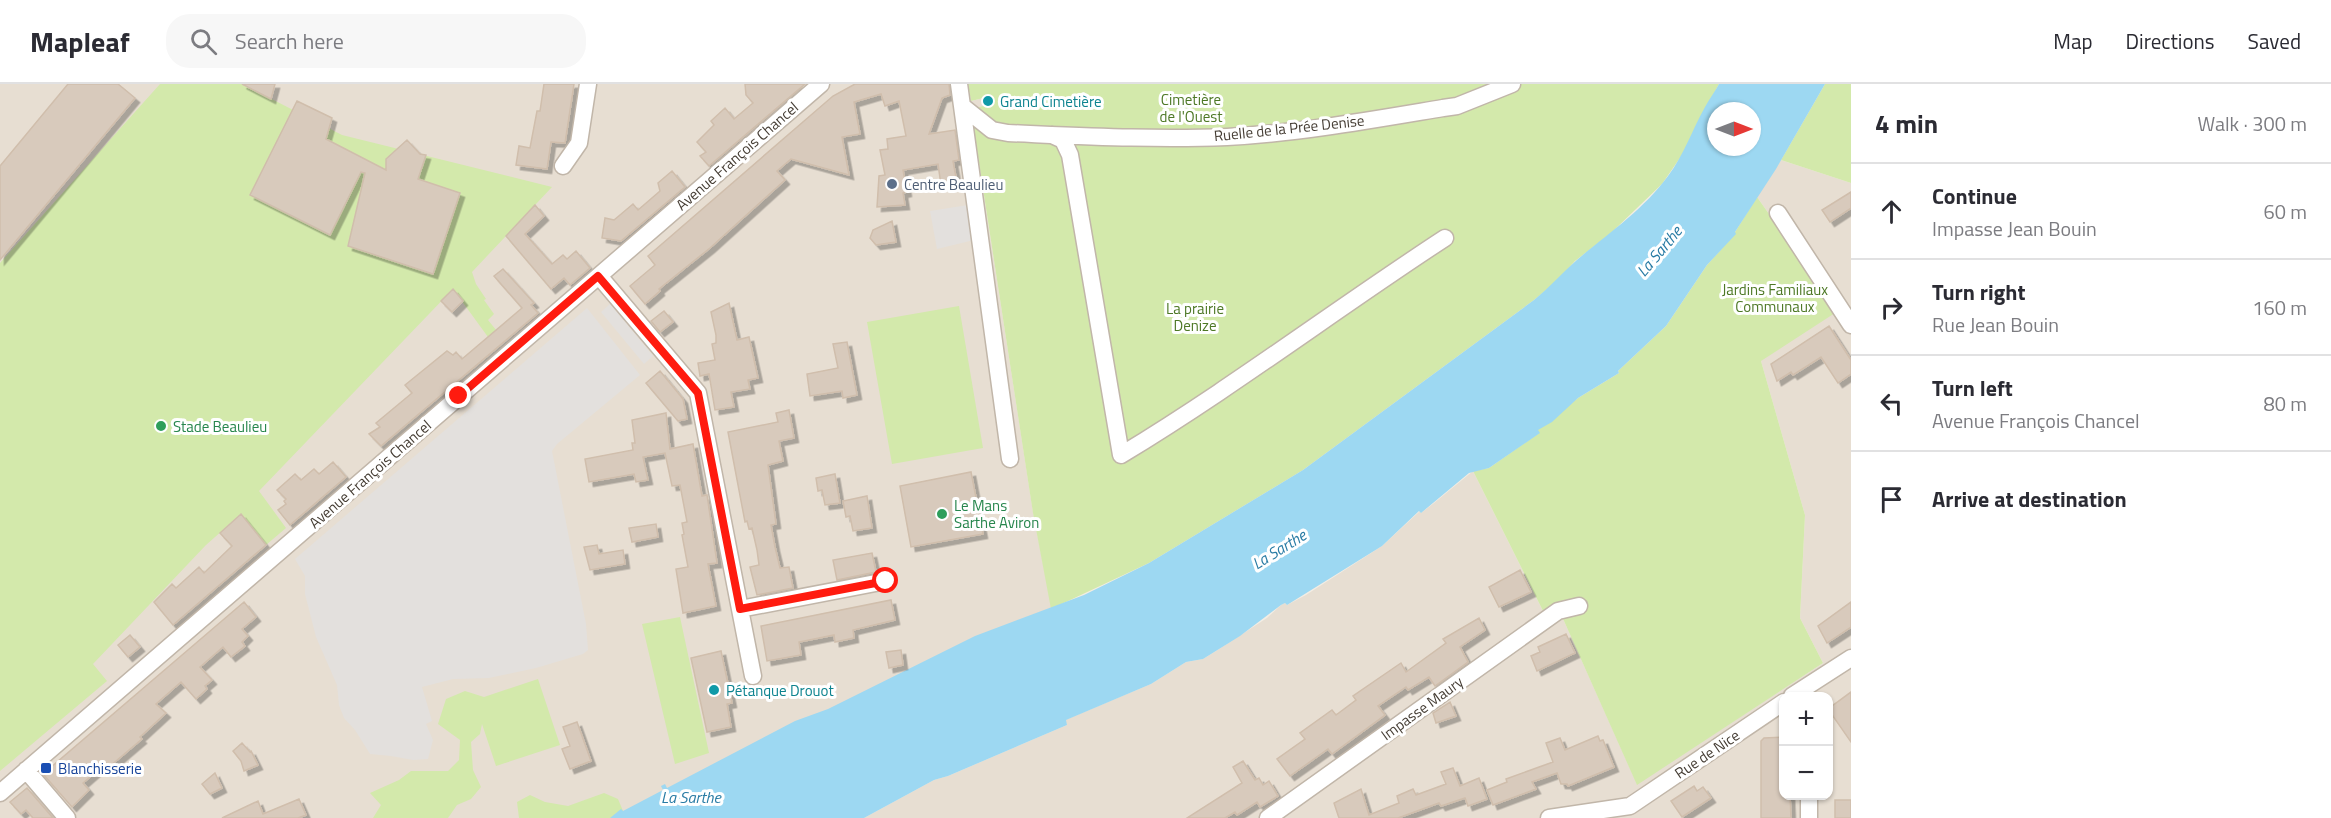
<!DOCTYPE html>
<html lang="en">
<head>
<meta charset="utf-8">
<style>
	:root { --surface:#fff; --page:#f7f7f7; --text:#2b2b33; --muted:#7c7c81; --line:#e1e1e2 }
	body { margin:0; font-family:"Titillium Web",sans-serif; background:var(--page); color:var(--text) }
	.controls { position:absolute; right:18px; bottom:18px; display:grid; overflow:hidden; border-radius:12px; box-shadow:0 2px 4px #0004 }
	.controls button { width:54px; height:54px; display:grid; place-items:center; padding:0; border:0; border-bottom:2px solid var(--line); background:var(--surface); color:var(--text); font:30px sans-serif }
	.compass { position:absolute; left:1707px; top:18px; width:54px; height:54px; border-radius:50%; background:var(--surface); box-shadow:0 2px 4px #0004; rotate:90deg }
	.stop { position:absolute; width:18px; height:18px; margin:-14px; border:4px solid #ff1b0f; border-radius:50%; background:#fff }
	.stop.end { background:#ff1b0f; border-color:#fff; box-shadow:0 2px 6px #0008 }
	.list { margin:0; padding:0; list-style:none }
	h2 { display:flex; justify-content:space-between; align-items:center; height:78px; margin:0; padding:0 24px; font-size:26px }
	h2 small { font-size:20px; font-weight:400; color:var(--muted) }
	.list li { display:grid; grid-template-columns:39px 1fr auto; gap:18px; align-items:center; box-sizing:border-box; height:96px; padding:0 24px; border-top:2px solid var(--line) }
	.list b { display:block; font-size:22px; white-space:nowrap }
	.list p { margin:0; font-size:20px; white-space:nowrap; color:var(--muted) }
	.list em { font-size:20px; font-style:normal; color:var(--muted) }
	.icon { flex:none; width:33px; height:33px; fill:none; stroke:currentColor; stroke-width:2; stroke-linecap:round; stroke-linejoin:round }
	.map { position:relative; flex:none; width:1851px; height:734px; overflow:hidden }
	header { display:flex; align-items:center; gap:36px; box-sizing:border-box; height:84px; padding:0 30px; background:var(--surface); border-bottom:2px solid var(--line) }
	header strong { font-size:28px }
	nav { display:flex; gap:33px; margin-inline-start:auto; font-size:21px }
	.search { width:420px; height:54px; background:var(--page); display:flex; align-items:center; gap:15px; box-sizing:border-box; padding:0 21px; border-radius:24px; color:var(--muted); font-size:22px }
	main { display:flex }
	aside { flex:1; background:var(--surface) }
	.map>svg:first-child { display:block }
	.residential { fill:#e7ded2; fill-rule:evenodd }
	.green { fill:#d3e9ab }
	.parking { fill:#e3e0dd }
	.water { fill:#9dd8f2; fill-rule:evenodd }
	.building { fill:#d8cabc; stroke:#d0beac; stroke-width:1.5; filter:url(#shadow) }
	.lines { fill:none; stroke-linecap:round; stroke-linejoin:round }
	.minor-casing { stroke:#c1b6a9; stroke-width:19 }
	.minor { stroke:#fff; stroke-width:16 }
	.route { stroke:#ff1b0f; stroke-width:8 }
	.culture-dot { fill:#0f9aa8; stroke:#fff; stroke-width:2 }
	.service-dot { fill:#5c6f8a; stroke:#fff; stroke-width:2 }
	.leisure-dot { fill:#2e9e5b; stroke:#fff; stroke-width:2 }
	.transit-dot { fill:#1a4fb4; stroke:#fff; stroke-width:2 }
	.labels { text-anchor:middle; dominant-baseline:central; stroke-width:6; stroke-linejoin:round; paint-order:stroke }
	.park-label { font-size:15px; fill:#4d7825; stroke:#fff }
	.culture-label { font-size:15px; fill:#0d838f; stroke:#fff; text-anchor:start }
	.street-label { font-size:15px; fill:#453d34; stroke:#fff }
	.service-label { font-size:15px; fill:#4e5e75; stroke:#fff; text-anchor:start }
	.leisure-label { font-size:15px; fill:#27864d; stroke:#fff; text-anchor:start }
	.transit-label { font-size:15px; fill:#164399; stroke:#fff; text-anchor:start }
	.water-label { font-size:16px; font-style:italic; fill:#287ba4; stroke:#fff }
</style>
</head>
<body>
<header>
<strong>Mapleaf</strong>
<div class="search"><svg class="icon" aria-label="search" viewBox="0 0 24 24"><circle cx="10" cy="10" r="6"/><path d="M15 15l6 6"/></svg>Search here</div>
<nav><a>Map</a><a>Directions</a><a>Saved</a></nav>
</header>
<main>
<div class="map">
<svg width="1851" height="734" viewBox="0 0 1851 734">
	<defs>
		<filter id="shadow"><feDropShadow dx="4.5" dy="4.5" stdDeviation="0" flood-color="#0004"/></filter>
	</defs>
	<rect width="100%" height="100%" fill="#f3ede4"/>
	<!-- residential -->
	<path class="residential" d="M 0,0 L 968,0 L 971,17 L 992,12 L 994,20 L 977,24 L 973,40 L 1033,428 L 1063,582 L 727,734 L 0,734 Z
		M 1781,76 L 1851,99 L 1851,734 L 864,734 L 934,696 L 948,692 L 1067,641 L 1065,636 L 1151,600 L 1186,578 L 1203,575 L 1216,567 L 1267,534 L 1281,521 L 1285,519 L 1287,521 L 1306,511 L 1382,462 L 1420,427 L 1421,429 L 1434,419 L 1473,387 L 1543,527 L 1556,519 L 1637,700 L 1823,579 L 1800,534 L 1805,431 L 1761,277 L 1812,191 L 1757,113 ZM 1784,612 L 1828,612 L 1828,712 L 1784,712 Z"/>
	<!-- green -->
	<path class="green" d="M 160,0 L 242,0 L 342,51 L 552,103 L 472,188 L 476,200 L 486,215 L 484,216 L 494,230 L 488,236 L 505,257 L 496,264 L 453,205 L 259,407 L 286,444 L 266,461 L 240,431 L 206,461 L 93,580 L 107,597 L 0,687 L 0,179 Z
		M 968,0 L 1719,0 L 1682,71 L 1662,100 L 1610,150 L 1575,177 L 1557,197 L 1534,216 L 1303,386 L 1149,479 L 1051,525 L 1033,429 L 973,40 L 976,24 L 994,19 L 992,12 L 971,17 Z
		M 1825,0 L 1851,0 L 1851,99 L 1781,76 Z
		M 1757,113 L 1812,191 L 1835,229 L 1761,277 L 1805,431 L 1800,534 L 1823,579 L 1637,701 L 1556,519 L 1543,527 L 1473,387 L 1489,384 L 1539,349 L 1537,346 L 1578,314 L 1619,289 L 1618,287 L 1666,242 L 1707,181 L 1735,150 L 1735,148 Z
		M 959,222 L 983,364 L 892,380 L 867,238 Z
		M 680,533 L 709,669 L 675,680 L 642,540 Z
		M 538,595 L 560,661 L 496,682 L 482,640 L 480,650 L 471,658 L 473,686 L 481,703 L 471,715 L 457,721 L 448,734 L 373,734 L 381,721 L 370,709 L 399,696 L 411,687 L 448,687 L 459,676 L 460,656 L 438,640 L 446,615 L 465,607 L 484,613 Z
		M 604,709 L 618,715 L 626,734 L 519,734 L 517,718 L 530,711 L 545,718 L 568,722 Z"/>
	<!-- parking -->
	<path class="parking" d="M 968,121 L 974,156 L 937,165 L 930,127 Z
		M 610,220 L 653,272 L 644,280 L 601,228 Z
		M 587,224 L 640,291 L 557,360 L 552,367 L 586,540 L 588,566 L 583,570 L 536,584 L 489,594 L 453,595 L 422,603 L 432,637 L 426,640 L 433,656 L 428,675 L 413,676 L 391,672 L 370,670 L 355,646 L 344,634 L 339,621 L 337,601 L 316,553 L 305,510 L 305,492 L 295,475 Z"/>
	<!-- water -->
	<path class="water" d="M 1719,0 L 1825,0 L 1776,85 L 1735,148 L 1736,150 L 1707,181 L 1666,242 L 1618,287 L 1619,289 L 1578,314 L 1552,338 L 1538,346 L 1540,349 L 1489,384 L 1469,389 L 1421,429 L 1419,427 L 1382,462 L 1287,521 L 1285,519 L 1281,521 L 1240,552 L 1203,575 L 1186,578 L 1151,600 L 1066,636 L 1067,641 L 948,692 L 934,696 L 864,734 L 610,734 L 621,725 L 623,727 L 663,706 L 661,702 L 665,700 L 667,704 L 795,637 L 828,625 L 975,552 L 1084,511 L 1149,479 L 1303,386 L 1534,216 C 1550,203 1563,188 1578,175 C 1609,149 1644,125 1668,92 C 1684,71 1692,46 1705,23 C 1709,15 1715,8 1719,0 ZM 1716,27 L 1752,27 L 1752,63 L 1716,63 Z"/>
	<!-- building -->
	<path class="building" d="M 68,0 L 118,0 L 135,14 L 0,176 L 0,82 Z
		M 242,0 L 275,0 L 271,15 Z
		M 544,0 L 574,0 L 565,59 L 551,58 L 547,85 L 516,81 L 519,62 L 530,64 L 537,27 L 540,27 Z
		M 745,0 L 805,0 L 709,82 L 700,72 L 706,68 L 697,58 L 714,41 L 711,37 L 725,24 L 734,35 L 753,19 L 746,11 Z
		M 855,0 L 949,0 L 950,11 L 942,14 L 929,50 L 955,46 L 959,76 L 953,77 L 957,99 L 941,101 L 938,80 L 903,86 L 907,108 L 903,109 L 905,121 L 877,123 L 879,92 L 885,91 L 880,66 L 888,65 L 887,55 L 906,52 L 899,17 L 885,22 L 881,10 L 854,18 L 860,50 L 842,53 L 849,91 L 791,75 L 777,87 L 785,96 L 710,164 L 659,205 L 660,207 L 645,220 L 630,202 L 655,181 L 648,172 L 833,12 Z
		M 297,17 L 332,34 L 326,55 L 386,86 L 386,75 L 407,56 L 420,70 L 426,71 L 418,95 L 460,109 L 433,190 L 348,162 L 365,89 L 361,88 L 330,151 L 250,111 Z
		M 672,87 L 685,103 L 621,157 L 602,154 L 605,134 L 614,136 L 633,120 L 638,126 L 660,107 L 658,99 Z
		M 1851,108 L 1851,124 L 1830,138 L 1822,126 Z
		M 535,121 L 544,132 L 525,150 L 552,180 L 563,171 L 567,175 L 576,167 L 590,184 L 570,201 L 564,194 L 551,205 L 506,152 Z
		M 892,137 L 896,158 L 876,161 L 870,154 L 873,146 Z
		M 503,185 L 534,219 L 531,221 L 538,229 L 381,362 L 369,350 L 380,343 L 376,339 L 412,309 L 405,301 L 447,267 L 453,271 L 456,268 L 462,275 L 522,224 L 494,192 Z
		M 453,205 L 463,217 L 452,228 L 441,217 Z
		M 729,219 L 737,256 L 749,253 L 758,294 L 748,296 L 750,305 L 731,308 L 734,323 L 715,326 L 709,290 L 700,292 L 698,279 L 715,276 L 712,260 L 716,259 L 716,251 L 711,228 Z
		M 664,227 L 673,238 L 660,248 L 651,237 Z
		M 1829,242 L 1851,276 L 1851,290 L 1838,299 L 1821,273 L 1793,291 L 1791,288 L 1777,297 L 1771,280 Z
		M 847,258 L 857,311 L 843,314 L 842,307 L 810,312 L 807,290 L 838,284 L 833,260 Z
		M 660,287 L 683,315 L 687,335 L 678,337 L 646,299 Z
		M 789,326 L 794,354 L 779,357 L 783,377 L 768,381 L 776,440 L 771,441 L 775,463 L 780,484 L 789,483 L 793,504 L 757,511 L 750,483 L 759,481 L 757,466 L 752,444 L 749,445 L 747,437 L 745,438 L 728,348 L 778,338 L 776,329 Z
		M 666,329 L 670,365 L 693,360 L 702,412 L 707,411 L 717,479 L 708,480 L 716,522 L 683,529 L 676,485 L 688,483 L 682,451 L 684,450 L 682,439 L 687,438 L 680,401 L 672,402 L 665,369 L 643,373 L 648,396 L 636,398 L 634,390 L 589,398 L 585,375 L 633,366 L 632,359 L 635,359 L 632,336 Z
		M 333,378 L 346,393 L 290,441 L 278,426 L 286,420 L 284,417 L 286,415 L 277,406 L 295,390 L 301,396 L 314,385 L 319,390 Z
		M 971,388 L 983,450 L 911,463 L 900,402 Z
		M 835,390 L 840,419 L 825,421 L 822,406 L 818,407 L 816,394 Z
		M 867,412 L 872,444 L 853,447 L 850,432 L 846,433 L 843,417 Z
		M 241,430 L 266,461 L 173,541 L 154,518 L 172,500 L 176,504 L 199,483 L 204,489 L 232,462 L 220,449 Z
		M 656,440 L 658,453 L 632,458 L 629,444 Z
		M 597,461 L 599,470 L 623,466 L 625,480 L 590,486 L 584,463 Z
		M 872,469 L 876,488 L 837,496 L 833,476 Z
		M 1520,486 L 1531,508 L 1499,523 L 1489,503 Z
		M 891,516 L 895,536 L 853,546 L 854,554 L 835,558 L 834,551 L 799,558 L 801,571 L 767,577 L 761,542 Z
		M 244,518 L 256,533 L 242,545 L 248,552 L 242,558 L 245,562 L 231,573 L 223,563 L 200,583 L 212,596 L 205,602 L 207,605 L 196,615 L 181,598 L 156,620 L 166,629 L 140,653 L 142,655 L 109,683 L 106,679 L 83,699 L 89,706 L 72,723 L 43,690 Z
		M 1851,518 L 1851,543 L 1827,559 L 1818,542 Z
		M 1479,534 L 1485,546 L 1460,563 L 1468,578 L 1435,602 L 1429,593 L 1408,606 L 1406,603 L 1378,622 L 1385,631 L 1332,670 L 1328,665 L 1290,692 L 1277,675 L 1305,655 L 1300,649 L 1332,626 L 1336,631 L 1356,616 L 1353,612 L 1401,579 L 1406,588 L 1446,559 L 1443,555 Z
		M 1566,550 L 1575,569 L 1537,587 L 1531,572 L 1540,568 L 1538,563 Z
		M 130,551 L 140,563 L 128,573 L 118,561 Z
		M 901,566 L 903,581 L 889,584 L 886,568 Z
		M 721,567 L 732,619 L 727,620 L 731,643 L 707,648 L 691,574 Z
		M 1851,608 L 1851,658 L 1828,625 Z
		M 1450,618 L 1456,632 L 1436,639 L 1433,629 Z
		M 577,638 L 591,677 L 570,685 L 562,665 L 570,662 L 563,643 Z
		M 1598,652 L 1600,657 L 1603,656 L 1614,683 L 1568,702 L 1567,700 L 1561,700 L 1557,689 L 1532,698 L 1536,705 L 1493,721 L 1487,706 L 1507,698 L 1506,695 L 1553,678 L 1546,659 L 1560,654 L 1565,666 Z
		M 1784,653 L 1784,711 L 1790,711 L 1791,734 L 1761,734 L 1761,657 L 1764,654 Z
		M 242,659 L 250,668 L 251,667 L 258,681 L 244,687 L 241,677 L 233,667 Z
		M 1243,677 L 1255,696 L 1259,694 L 1263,701 L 1269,697 L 1278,712 L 1260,723 L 1257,718 L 1237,731 L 1235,728 L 1225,734 L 1187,734 L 1242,699 L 1233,683 Z
		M 1453,684 L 1460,702 L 1479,694 L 1487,715 L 1468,722 L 1465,714 L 1441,722 L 1439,719 L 1398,734 L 1339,734 L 1334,719 L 1361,705 L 1369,731 L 1399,719 L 1397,712 L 1413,705 L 1416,711 L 1446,700 L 1441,688 Z
		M 215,689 L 222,704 L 210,710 L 202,700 Z
		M 1694,702 L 1697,707 L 1703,703 L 1711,714 L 1682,733 L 1671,717 Z
		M 27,704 L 53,734 L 33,734 L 26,726 L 21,730 L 10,718 Z
		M 299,715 L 306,731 L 298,734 L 222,734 L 258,717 L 263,730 Z
		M 1835,716 L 1851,716 L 1851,734 L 1835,734 Z"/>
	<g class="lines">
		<defs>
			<path id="minor" d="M 959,0 L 1010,375
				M 962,22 L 992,46 L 1008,49 C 1081,52 1154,56 1227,53 C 1299,49 1371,36 1443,24 L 1457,22 L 1512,0
				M 1052,51 L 1063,56 L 1070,71 L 1121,371 C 1232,304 1336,225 1445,154
				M 563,82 L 579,59 L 588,0
				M 1778,129 L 1851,241
				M 599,192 L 698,309 L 753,592
				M 740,525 L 886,497
				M 1792,612 L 1851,574
				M 26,686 L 67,734
				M 0,709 L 821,0
				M 1809,712 L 1809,734
				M 1268,734 L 1558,527 L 1579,522
				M 1549,734 L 1630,722 L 1784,618"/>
		</defs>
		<!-- minor casing -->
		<use href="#minor" class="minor-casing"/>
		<!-- minor -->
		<use href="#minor" class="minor"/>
	</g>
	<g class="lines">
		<!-- route -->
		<path class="route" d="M 459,312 L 598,192 L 698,309 L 740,525 L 886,497"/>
	</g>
	<!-- markers -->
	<g class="culture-dot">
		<circle cx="988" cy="17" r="6"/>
		<circle cx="714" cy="606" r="6"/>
	</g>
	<circle class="service-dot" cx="892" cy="100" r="6"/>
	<g class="leisure-dot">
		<circle cx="161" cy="342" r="6"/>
		<circle cx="942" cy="430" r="6"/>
	</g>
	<rect class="transit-dot" x="40" y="678" width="12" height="12" rx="3"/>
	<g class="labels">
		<!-- park labels -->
		<g class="park-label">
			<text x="1191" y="15">Cimetière<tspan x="1191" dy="17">de l'Ouest</tspan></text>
			<text x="1775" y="205">Jardins Familiaux<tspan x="1775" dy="17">Communaux</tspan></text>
			<text x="1195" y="224">La prairie<tspan x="1195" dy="17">Denize</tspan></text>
		</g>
		<!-- culture labels -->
		<g class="culture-label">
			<text x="1000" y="17">Grand Cimetière</text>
			<text x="726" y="606">Pétanque Drouot</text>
		</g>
		<!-- street labels -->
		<g class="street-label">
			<text transform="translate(1289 44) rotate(-6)">Ruelle de la Prée Denise</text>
			<text transform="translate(737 72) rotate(-41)">Avenue François Chancel</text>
			<text transform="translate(370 390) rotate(-41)">Avenue François Chancel</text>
			<text transform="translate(1422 624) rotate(-36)">Impasse Maury</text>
			<text transform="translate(1707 670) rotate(-34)">Rue de Nice</text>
		</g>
		<!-- service labels -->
		<g class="service-label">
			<text x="904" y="100">Centre Beaulieu</text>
		</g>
		<!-- leisure labels -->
		<g class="leisure-label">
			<text x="173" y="342">Stade Beaulieu</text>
			<text x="954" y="421">Le Mans<tspan x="954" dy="17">Sarthe Aviron</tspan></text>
		</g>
		<!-- transit labels -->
		<g class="transit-label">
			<text x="58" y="684">Blanchisserie</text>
		</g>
		<!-- water labels -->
		<g class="water-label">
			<text transform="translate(1659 167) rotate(-50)">La Sarthe</text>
			<text transform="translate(1279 465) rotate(-32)">La Sarthe</text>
			<text x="691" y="713">La Sarthe</text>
		</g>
	</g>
</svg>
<div class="controls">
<button>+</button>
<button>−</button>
</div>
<svg class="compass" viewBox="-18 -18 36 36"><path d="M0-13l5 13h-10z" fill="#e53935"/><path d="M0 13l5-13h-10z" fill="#7c7c81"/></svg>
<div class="stop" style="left:886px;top:497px"></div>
<div class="stop end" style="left:459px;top:312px"></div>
</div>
<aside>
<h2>4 min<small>Walk · 300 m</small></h2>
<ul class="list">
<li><svg class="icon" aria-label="ahead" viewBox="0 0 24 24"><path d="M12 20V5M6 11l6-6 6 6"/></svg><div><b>Continue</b><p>Impasse Jean Bouin</p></div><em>60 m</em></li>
<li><svg class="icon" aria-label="right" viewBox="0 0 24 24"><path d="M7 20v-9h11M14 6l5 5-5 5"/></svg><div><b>Turn right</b><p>Rue Jean Bouin</p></div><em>160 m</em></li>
<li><svg class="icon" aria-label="left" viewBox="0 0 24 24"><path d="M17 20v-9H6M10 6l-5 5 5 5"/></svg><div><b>Turn left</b><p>Avenue François Chancel</p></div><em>80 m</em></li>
<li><svg class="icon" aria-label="arrive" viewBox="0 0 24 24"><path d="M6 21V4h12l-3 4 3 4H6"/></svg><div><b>Arrive at destination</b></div></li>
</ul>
</aside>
</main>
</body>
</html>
